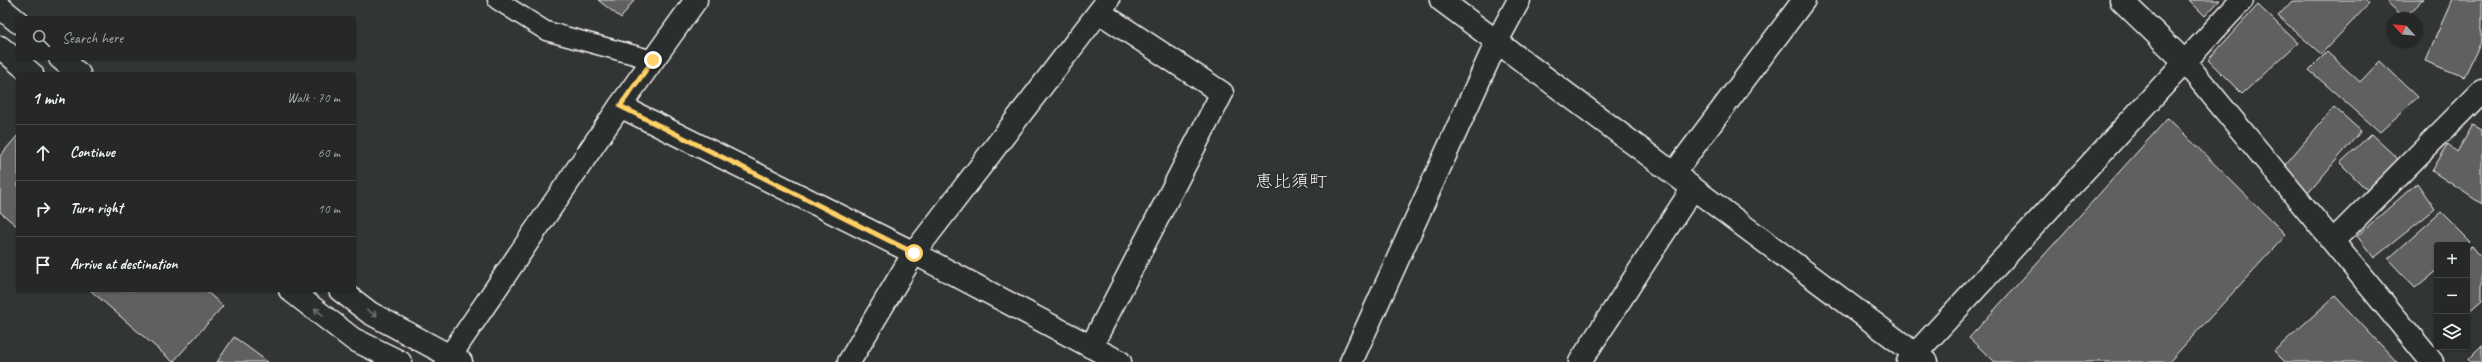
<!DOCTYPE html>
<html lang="en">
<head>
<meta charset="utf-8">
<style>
	:root { --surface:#262828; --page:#2e3030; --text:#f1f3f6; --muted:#a4a6a8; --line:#424445 }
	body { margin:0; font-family:Caveat,"Klee One",sans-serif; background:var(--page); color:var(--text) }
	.controls { position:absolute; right:12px; bottom:12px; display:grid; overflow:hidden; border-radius:4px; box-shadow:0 1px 3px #0004 }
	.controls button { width:36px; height:36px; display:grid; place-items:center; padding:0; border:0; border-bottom:1px solid var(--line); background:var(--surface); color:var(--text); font:20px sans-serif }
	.compass { position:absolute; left:2386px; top:12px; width:36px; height:36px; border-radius:50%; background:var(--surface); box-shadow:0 1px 3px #0004; rotate:296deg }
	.stop { position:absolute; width:12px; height:12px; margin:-9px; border:3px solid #ffd166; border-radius:50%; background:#fff }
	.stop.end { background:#ffd166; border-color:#fff; box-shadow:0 1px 4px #0008 }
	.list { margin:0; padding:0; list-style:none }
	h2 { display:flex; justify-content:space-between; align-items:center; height:52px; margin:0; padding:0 16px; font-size:17px }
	h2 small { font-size:13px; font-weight:400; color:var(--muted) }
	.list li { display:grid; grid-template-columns:26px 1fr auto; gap:12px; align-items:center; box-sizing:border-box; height:56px; padding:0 16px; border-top:1px solid var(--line) }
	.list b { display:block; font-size:15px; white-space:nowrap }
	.list em { font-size:13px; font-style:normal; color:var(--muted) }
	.icon { flex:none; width:22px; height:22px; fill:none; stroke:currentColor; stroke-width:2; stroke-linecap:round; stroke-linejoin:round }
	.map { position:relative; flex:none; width:2482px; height:362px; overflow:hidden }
	.search { position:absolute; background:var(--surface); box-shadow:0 1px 3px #0004; left:16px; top:16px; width:340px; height:44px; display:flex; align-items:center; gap:10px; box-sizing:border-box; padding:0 14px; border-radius:4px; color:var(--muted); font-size:15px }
	.panel { position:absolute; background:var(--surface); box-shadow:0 1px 3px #0004; left:16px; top:72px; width:340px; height:220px; border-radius:4px }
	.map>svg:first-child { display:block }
	.building { fill:#5f605f; stroke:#f4f1e8 }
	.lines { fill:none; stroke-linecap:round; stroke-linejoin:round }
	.lane-casing { stroke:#f4f1e8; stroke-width:21 }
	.street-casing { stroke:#f4f1e8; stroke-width:25 }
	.secondary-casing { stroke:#f4f1e8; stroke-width:25 }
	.lane { stroke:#2a2d2e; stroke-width:18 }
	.street { stroke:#2a2d2e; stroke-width:22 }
	.secondary { stroke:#2a2d2e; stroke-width:22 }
	.oneway { stroke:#71726f }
	.route { stroke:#ffd166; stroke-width:5 }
	.labels { text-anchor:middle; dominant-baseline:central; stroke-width:3; stroke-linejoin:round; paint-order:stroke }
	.quarter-label { font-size:18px; fill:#f4f1e8; stroke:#2a2d2e }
</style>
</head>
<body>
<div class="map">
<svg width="2482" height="362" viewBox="0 0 2482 362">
	<rect width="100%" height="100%" fill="#323535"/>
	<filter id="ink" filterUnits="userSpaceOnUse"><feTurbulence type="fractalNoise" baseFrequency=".025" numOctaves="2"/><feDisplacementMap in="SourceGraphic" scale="8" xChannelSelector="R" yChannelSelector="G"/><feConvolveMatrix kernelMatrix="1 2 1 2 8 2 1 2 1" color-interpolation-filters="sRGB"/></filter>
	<g filter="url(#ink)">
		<!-- building -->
		<path class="building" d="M 598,0 L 634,0 L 621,18 Z
			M 2189,0 L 2220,0 L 2205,16 Z
			M 2293,0 L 2365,0 L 2369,4 L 2321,54 L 2278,16 Z
			M 2385,0 L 2423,0 L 2404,18 Z
			M 2452,0 L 2482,0 L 2482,40 L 2464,77 L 2425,61 Z
			M 2258,5 L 2298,43 L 2242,94 L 2208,60 Z
			M 2327,52 L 2360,82 L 2380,61 L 2418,97 L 2380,132 L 2309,70 Z
			M 2334,107 L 2361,131 L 2304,198 L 2278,173 Z
			M 2168,118 L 2286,235 L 2169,362 L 1995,362 L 1969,338 Z
			M 2473,125 L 2482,130 L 2482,204 L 2432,171 L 2448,144 L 2457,152 Z
			M 2371,134 L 2399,160 L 2367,190 L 2340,163 Z
			M 18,135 L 18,227 L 0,212 L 0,156 Z
			M 2417,183 L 2435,209 L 2374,258 L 2357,236 Z
			M 2441,212 L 2470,241 L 2465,245 L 2437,245 L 2437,270 L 2415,288 L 2388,259 Z
			M 2472,246 L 2482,258 L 2482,300 L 2467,313 L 2467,251 Z
			M 90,290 L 205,290 L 223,306 L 173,362 Z
			M 2335,296 L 2397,362 L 2285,362 L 2274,351 Z
			M 234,337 L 268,362 L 217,362 Z
			M 2482,345 L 2482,362 L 2470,362 L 2468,359 Z"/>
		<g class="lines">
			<defs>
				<path id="lane" d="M 497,0 L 546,31 L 653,60"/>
				<path id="street" d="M 1441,0 L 1926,362
					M 2121,0 L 2185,62 L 2432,362
					M 620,106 L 914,253 L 1120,362
					M 1674,173 L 1804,0
					M 2333,241 L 2482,91
					M 1091,347 L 1222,93 L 1099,12
					M 849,362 L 914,253 L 1108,0
					M 1351,362 L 1497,41 L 1519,0
					M 1580,362 L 1693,188
					M 1908,362 L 2242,0"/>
				<path id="secondary" d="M 0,7 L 18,22
					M 0,47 L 32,74
					M 60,58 L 79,74
					M 290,290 L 353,339 L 400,362
					M 340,290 L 370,313 L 461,362
					M 446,362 L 620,106 L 696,0"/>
			</defs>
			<!-- lane casing -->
			<use href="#lane" class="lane-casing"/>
			<!-- street casing -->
			<use href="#street" class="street-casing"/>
			<!-- secondary casing -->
			<use href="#secondary" class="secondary-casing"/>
			<!-- lane -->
			<use href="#lane" class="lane"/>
			<!-- street -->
			<use href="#street" class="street"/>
			<!-- secondary -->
			<use href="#secondary" class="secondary"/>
		</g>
		<!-- one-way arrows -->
		<defs><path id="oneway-shaft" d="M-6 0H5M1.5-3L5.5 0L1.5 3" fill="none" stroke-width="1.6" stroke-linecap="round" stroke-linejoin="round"/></defs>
		<g class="oneway">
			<use href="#oneway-shaft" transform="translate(319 312) rotate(-142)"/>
			<use href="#oneway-shaft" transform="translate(372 313) rotate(32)"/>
		</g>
	</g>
	<g class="lines" filter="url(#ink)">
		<!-- route -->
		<path class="route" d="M 653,60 L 620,106 L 914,253"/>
	</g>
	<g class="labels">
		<!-- quarter labels -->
		<g class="quarter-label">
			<text x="1291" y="181">恵比須町</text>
		</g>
	</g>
</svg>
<div class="controls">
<button>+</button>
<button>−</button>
<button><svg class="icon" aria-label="layers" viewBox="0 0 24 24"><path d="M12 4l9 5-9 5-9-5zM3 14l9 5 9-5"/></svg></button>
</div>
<svg class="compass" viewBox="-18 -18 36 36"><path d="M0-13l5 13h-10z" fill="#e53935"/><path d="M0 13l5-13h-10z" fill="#a4a6a8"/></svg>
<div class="stop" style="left:914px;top:253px"></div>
<div class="stop end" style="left:653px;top:60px"></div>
<div class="search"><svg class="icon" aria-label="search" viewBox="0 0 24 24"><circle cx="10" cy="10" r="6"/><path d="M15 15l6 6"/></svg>Search here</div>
<section class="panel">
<h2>1 min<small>Walk · 70 m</small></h2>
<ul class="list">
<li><svg class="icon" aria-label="ahead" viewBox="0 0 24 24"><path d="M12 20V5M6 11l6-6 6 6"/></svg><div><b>Continue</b></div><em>60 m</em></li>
<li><svg class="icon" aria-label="right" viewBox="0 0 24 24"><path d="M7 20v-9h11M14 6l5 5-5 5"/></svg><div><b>Turn right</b></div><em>10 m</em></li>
<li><svg class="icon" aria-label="arrive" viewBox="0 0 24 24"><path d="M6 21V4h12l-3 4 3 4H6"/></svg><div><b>Arrive at destination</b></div></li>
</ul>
</section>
</div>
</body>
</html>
